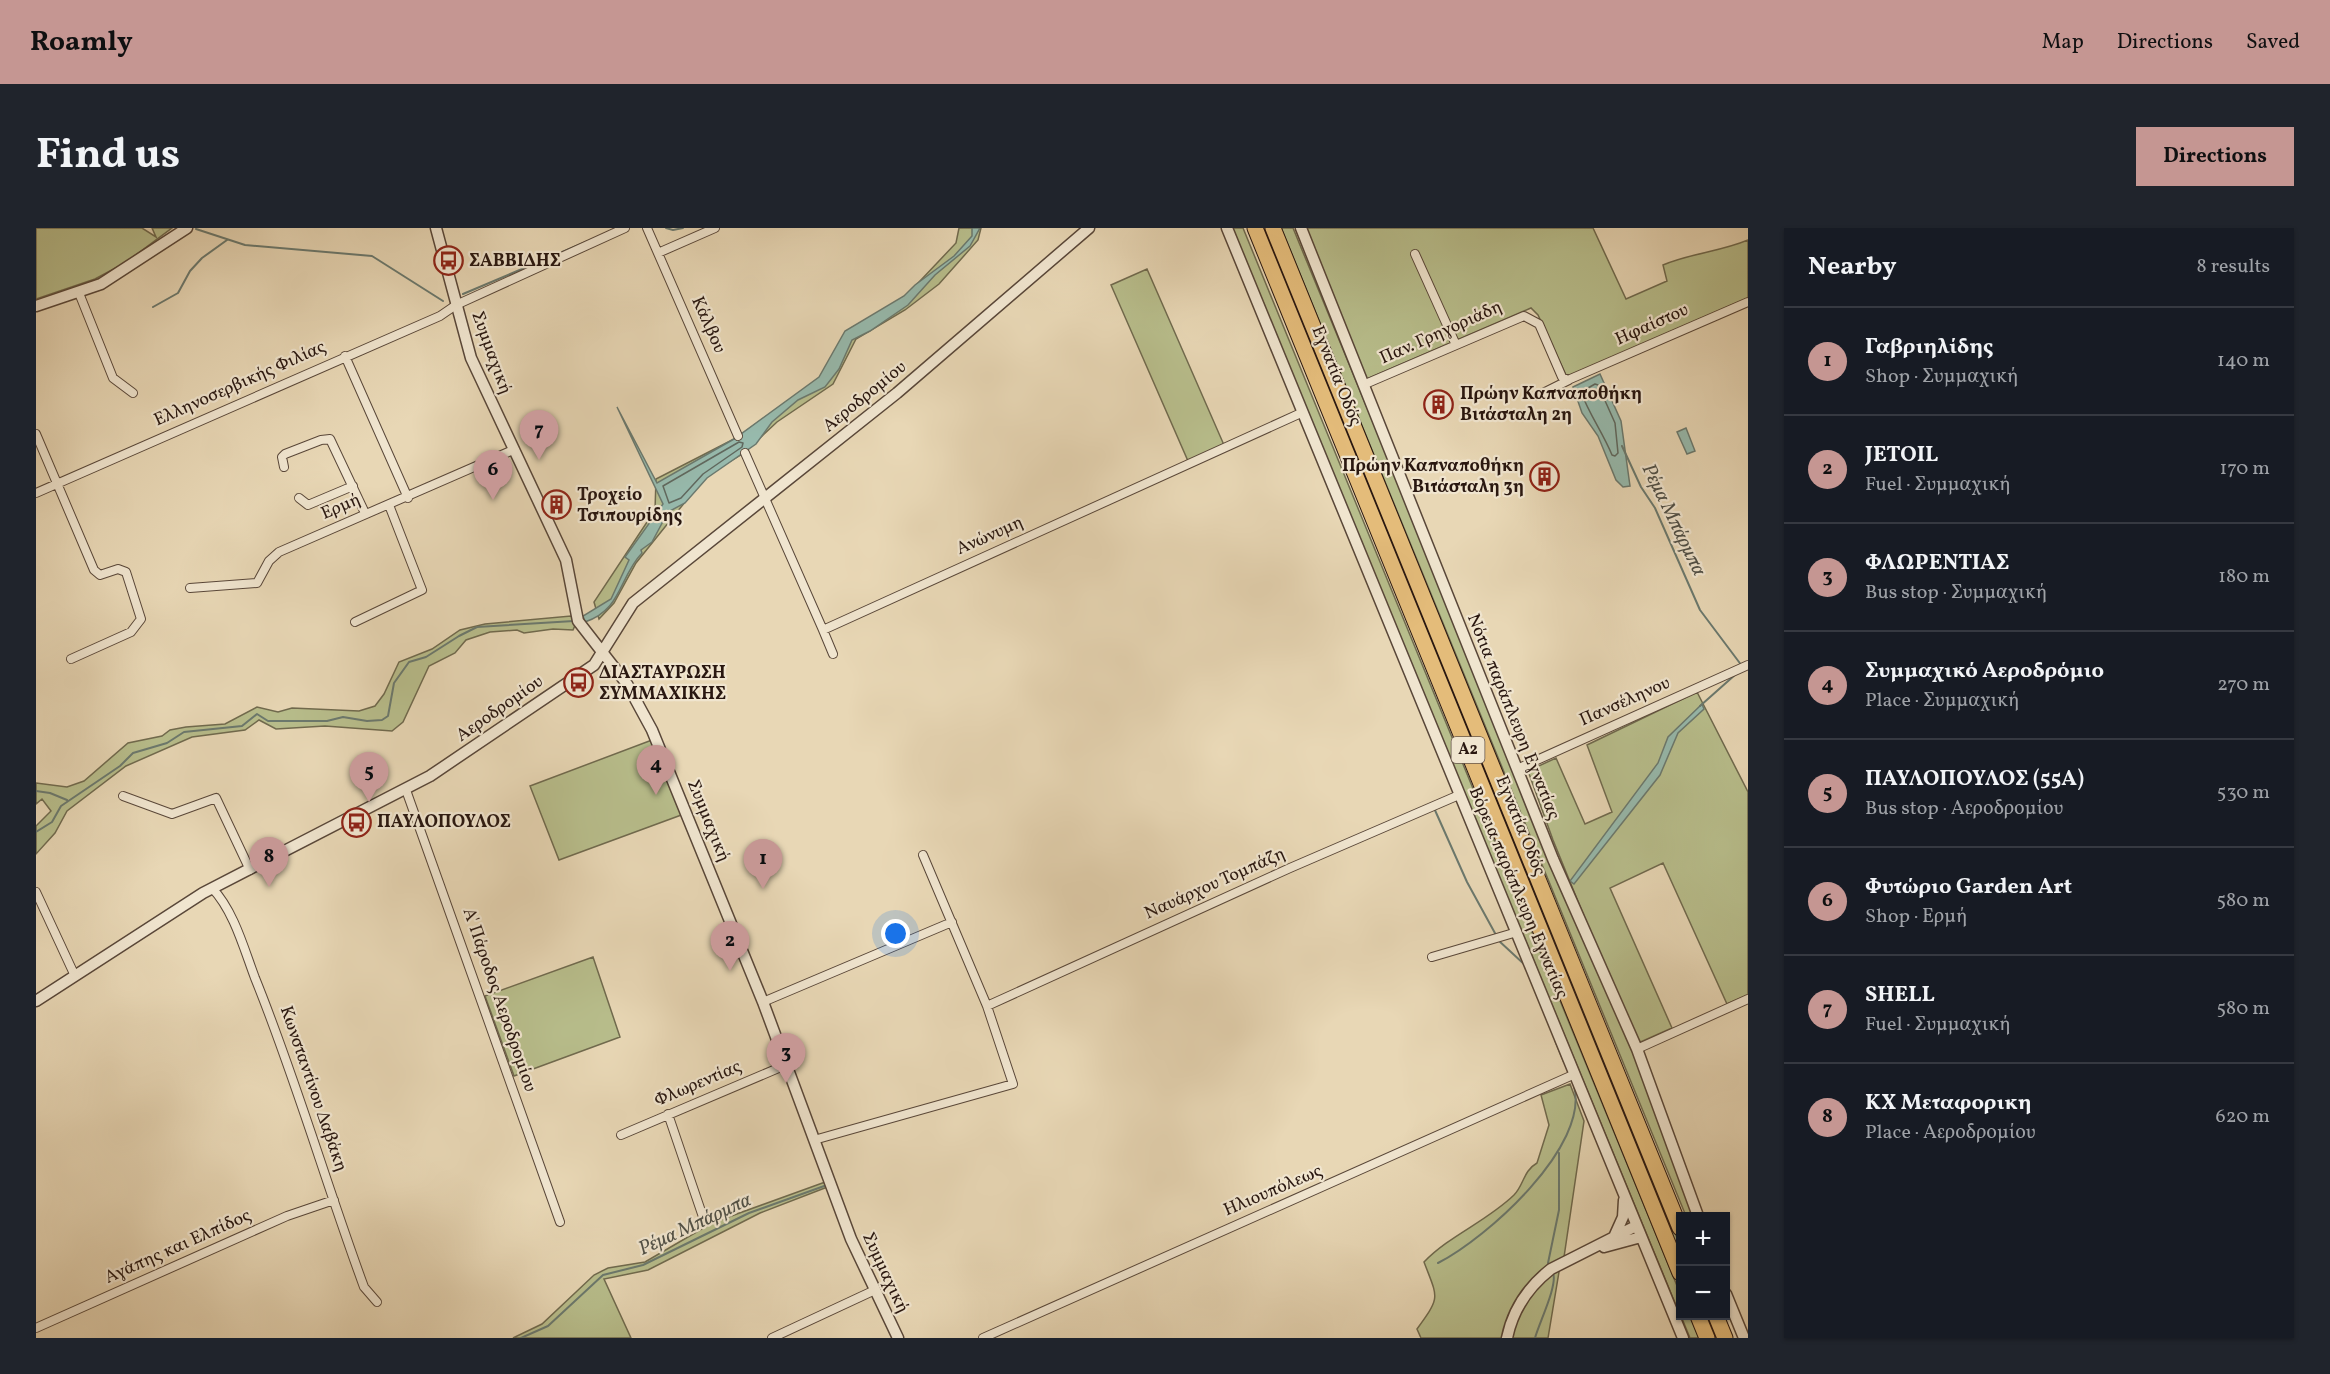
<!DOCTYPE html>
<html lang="en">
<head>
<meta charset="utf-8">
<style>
	:root { --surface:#171b24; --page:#20242c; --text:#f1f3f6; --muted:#9ea1a6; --line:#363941; --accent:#c59692 }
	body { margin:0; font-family:Vollkorn,serif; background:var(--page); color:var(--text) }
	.controls { position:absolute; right:18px; bottom:18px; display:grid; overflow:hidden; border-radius:0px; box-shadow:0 2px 4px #0004 }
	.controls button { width:54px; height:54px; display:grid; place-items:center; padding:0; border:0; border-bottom:2px solid var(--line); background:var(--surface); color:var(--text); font:30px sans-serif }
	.you { position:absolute; left:860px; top:706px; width:21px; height:21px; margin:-15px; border:4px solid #fff; border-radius:50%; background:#1a73e8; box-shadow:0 0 0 9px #1a73e833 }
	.badge { display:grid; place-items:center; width:39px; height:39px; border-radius:50%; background:var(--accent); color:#111; font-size:20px; font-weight:700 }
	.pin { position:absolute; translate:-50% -50px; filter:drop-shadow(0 2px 3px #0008) }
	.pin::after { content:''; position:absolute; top:32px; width:21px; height:18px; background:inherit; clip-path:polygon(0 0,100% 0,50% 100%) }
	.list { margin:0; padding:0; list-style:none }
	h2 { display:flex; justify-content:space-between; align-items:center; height:78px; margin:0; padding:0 24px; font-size:26px }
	h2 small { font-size:20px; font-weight:400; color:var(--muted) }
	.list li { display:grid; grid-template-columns:39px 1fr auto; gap:18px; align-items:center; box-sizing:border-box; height:108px; padding:0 24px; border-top:2px solid var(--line) }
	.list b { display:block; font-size:22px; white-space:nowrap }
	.list p { margin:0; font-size:20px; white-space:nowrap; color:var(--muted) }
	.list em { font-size:20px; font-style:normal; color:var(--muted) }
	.map { position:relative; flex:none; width:1712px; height:1110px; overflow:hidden; border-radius:0px }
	header { display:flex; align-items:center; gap:36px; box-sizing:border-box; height:84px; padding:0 30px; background:var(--accent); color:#111 }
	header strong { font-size:28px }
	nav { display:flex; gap:33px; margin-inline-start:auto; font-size:21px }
	.intro { display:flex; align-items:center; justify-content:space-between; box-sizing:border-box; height:144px; padding:0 36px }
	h1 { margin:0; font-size:42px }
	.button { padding:15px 27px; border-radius:0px; background:var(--accent); color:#111; font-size:21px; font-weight:700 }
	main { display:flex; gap:36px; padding:0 36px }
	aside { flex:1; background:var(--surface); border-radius:0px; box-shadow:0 2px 4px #0004 }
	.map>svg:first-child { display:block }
	.green { fill:#b8be8c; stroke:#706a4e; stroke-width:1.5 }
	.water { fill:#97baad; stroke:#6b796e; stroke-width:1.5 }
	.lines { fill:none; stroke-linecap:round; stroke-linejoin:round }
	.shore { stroke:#60685e; stroke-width:1.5 }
	.stream { stroke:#6b796e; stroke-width:2 }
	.minor-casing { stroke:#594739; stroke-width:10 }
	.tertiary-casing { stroke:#594739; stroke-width:13 }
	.motorway-casing { stroke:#291710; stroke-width:17 }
	.minor { stroke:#f0e5cf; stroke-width:8 }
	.tertiary { stroke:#f0e5cf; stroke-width:10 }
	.motorway { stroke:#e4bc7a; stroke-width:15 }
	.labels { text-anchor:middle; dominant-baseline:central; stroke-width:4.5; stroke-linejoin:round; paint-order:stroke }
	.shield { fill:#f0e5cf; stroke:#655549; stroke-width:1.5 }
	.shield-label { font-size:16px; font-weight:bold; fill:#291710 }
	.poi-label { font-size:18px; font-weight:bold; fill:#291710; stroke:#f0e5cf; text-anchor:start }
	.street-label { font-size:18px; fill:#291710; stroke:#f0e5cf }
	.water-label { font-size:20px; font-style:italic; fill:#505047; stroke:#f0e5cf }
</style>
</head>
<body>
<header>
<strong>Roamly</strong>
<nav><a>Map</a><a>Directions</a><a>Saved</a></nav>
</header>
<div class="intro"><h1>Find us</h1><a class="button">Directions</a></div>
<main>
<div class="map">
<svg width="1712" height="1110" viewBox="0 0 1712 1110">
	<rect width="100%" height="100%" fill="#e8d7b5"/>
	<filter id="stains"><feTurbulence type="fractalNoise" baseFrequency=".00333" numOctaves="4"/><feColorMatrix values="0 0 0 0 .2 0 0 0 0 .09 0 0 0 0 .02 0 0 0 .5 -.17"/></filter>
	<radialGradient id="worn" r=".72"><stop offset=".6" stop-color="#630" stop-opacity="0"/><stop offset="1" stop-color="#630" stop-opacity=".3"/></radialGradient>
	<!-- green -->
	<path class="green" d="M 0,0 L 106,0 L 120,9 L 116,0 L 136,0 L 89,35 L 59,51 L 0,71 Z
		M 923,0 L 945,0 L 942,12 L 903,56 L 869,82 L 820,111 L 797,156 L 741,194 L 708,225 L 670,248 L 600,335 L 578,375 L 563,391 L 558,374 L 619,282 L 620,251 L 700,210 L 785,149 L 815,100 L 866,72 L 920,15 Z
		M 1195,0 L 1207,0 L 1644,1065 L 1644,1087 Z
		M 1226,0 L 1231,0 L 1333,252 L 1330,253 Z
		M 1245,0 L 1257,0 L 1664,988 L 1650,988 Z
		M 1267,0 L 1557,0 L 1590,71 L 1631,53 L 1627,37 C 1655,25 1684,24 1712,12 L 1712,70 L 1533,148 L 1530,147 L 1502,87 L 1495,80 L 1331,151 L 1327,148 Z
		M 1111,41 L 1188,217 L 1152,233 L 1075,57 Z
		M 535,388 L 540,395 L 537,402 L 517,401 L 488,405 L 481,402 L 454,404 L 430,412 L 419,425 L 393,438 L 367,494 L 356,503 L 289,498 L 240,501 L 223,492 L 209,502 L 156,509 L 90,538 L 31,583 L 19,605 L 0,626 L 0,598 L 15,583 L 6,571 L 0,576 L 0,555 L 31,559 L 48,553 L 92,515 L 126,508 L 134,502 L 150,499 L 189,496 L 221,479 L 242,484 L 256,480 L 323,483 L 339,478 L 348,466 L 363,434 L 396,421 L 424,402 L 449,396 Z
		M 1389,389 L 1644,1017 L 1644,1027 L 1385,391 Z
		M 1661,464 L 1712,564 L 1712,767 L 1691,776 L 1627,635 L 1574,660 L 1636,800 L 1600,816 L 1517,612 L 1492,543 L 1520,530 L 1549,596 L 1576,584 L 1551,517 Z
		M 616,512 L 648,586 L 523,632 L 494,558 Z
		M 557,729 L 584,809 L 478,848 L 449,768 Z
		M 1534,856 L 1548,893 L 1528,1029 L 1523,1044 L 1512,1110 L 1385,1110 L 1381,1101 C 1405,1068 1402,1071 1388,1034 C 1414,1007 1450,994 1478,967 C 1488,957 1487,943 1501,935 L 1513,897 L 1505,867 Z
		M 792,953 L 794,958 L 724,985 L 612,1042 L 568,1051 L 595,1110 L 477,1110 L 506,1096 L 558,1047 L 572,1040 L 609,1034 L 676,995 Z
		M 1645,1088 L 1654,1088 L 1663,1110 L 1654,1110 Z"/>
	<!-- water -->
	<path class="water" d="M 936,0 L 944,0 L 934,18 L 899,47 L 872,77 L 834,103 L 816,112 L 803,141 L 789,159 L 762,172 L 736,194 L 720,216 L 671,250 L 649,275 L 632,284 L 616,314 L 605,322 L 606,325 C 583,349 586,382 549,394 L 547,388 L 575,371 L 593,332 L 589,329 L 627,276 L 581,179 L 621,255 L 698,211 L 783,149 L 809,103 L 868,68 L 879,57 L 918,28 L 936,8 Z
		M 1564,146 L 1585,193 L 1594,258 L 1587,259 L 1580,252 L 1562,208 L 1546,185 L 1537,159 Z
		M 1650,200 L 1659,223 L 1651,226 L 1641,204 Z
		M 1666,476 L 1668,481 L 1642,505 L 1624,547 L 1538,656 L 1534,653 L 1622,535 L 1632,509 Z"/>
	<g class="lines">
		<!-- shore -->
		<path class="shore" d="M 1559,156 L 1562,157 L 1579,195 L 1582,225 L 1579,228 L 1576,227 C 1567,205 1553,186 1545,164 Z
			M 703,214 L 707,215 L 706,219 L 667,246 L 645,270 L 633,275 L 627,258 Z"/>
		<!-- stream -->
		<path class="stream" d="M 630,0 L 637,2 L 647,0
			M 160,1 L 209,17 L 336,28 L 407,73
			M 427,66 L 552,13
			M 117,79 L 142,65 L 154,43 L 166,30 L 191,12
			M 1586,218 L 1605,259 L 1619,280 L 1664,382 L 1706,438
			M 1664,478 L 1700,446
			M 0,563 L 14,565 L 31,572
			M 1398,580 L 1431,654 L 1460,707
			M 0,604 L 16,594 L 25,578 L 84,538 L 97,525 L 131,515 L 148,504 L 206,498 L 221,486 L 232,493 L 291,493 L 307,489 L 331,493 L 346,492 L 352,488 L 358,455 L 373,434 L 390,429 L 423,408 L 441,399 L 538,393
			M 1462,712 L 1489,737
			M 1519,812 L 1528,834
			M 1402,1035 C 1451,1010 1554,918 1538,858
			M 1512,1035 L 1523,982 L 1523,925
			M 485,1110 L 512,1098 L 567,1047 L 607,1037 L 713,985 L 791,957
			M 1499,1110 C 1503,1095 1522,1057 1517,1045"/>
		<defs>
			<path id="minor" d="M 611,0 L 702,208
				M 622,25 L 679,0
				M 1379,26 L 1420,117
				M 43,65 L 77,150 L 97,165
				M 309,128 L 372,270
				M 1327,157 L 1488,88 L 1503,96 L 1526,149 L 1532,152 L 1712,74
				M 1501,168 L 1533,152
				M 0,206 L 58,342 L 64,347 L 82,341 L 90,344 L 105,391 L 95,404 L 35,431
				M 709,225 L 787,402 L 1265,185
				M 248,239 L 246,229 L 249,226 L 285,212 L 294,211 L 329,285
				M 0,265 L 404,88 L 420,77 L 589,0
				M 263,270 L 272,277 L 317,258
				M 154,360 L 221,355 L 233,333 L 243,324 L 477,222
				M 319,394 L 386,362 L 353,277
				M 787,402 L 797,426
				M 1481,541 L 1712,437
				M 370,562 L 524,994
				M 87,568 L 136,586 L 180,570 L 214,642
				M 176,660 C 198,683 208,721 219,750 C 260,851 290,956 328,1059 L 341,1074
				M 0,664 L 39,748
				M 1396,729 L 1481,704
				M 727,774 L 916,694
				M 951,778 L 1254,640 L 1423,567
				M 1601,821 L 1712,771
				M 632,886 L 667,989
				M 585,907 L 752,836
				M 778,912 L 977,856 L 951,778 L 887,627
				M 0,1100 L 251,988 L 298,972
				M 736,1110 L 839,1062
				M 947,1110 L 1539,846"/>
			<path id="tertiary" d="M 400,0 L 435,130 L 530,332 L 542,393 L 591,456 L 616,502 L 727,774 L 815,1011 L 862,1110
				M 1191,0 L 1647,1110
				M 1265,0 L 1517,631 L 1601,821 L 1662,988
				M 0,78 L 65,56 L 151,0
				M 0,773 L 167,665 L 394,548 L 558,437 L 597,375 L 861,165 L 1053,0
				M 1578,1009 L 1587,989 L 1588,972
				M 1568,1019 L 1605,1009
				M 1690,1066 L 1708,1110
				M 1471,1110 C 1477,1081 1492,1059 1515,1041 L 1600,998"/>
			<path id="motorway" d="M 1219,0 L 1644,1045
				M 1237,0 L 1644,1000
				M 1662,1088 L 1671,1110
				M 1680,1088 L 1689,1110"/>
		</defs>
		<!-- minor casing -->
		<use href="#minor" class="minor-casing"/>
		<!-- tertiary casing -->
		<use href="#tertiary" class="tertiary-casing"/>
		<!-- motorway casing -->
		<use href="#motorway" class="motorway-casing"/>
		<!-- minor -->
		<use href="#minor" class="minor"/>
		<!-- tertiary -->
		<use href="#tertiary" class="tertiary"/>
		<!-- motorway -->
		<use href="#motorway" class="motorway"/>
	</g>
	<!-- icons -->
	<defs>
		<symbol id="bus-ring" viewBox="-11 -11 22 22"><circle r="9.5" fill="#f0e5cf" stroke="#8f2418" stroke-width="1.5"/><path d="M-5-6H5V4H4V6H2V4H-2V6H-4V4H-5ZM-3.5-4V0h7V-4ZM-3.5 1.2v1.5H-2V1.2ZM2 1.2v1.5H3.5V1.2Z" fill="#8f2418"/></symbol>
		<symbol id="building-ring" viewBox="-11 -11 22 22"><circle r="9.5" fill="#f0e5cf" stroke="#8f2418" stroke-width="1.5"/><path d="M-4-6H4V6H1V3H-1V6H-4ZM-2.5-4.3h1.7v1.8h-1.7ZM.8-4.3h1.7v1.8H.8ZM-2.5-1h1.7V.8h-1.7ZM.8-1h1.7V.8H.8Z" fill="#8f2418"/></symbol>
	</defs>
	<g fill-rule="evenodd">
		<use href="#bus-ring" x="396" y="16" width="33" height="33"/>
		<use href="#building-ring" x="1386" y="160" width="33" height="33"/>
		<use href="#building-ring" x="1492" y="232" width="33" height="33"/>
		<use href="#building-ring" x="504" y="260" width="33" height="33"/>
		<use href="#bus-ring" x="526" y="438" width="33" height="33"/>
		<use href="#bus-ring" x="304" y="578" width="33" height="33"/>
	</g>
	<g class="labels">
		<!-- shield labels -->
		<rect class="shield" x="1415.5" y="509" width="33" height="26" rx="4.5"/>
		<g class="shield-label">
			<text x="1432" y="522">Α2</text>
		</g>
		<!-- poi labels -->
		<g class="poi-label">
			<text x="433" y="33">ΣΑΒΒΙΔΗΣ</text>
			<text x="1424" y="166">Πρώην Καπναποθήκη<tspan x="1424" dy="21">Βιτάσταλη 2η</tspan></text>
			<text x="1488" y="238" text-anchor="end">Πρώην Καπναποθήκη<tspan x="1488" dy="21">Βιτάσταλη 3η</tspan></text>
			<text x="541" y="267">Τροχείο<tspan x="541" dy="21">Τσιπουρίδης</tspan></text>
			<text x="563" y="445">ΔΙΑΣΤΑΥΡΩΣΗ<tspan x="563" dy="21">ΣΥΜΜΑΧΙΚΗΣ</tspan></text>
			<text x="341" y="594">ΠΑΥΛΟΠΟΥΛΟΣ</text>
		</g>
		<!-- street labels -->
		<g class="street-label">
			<text transform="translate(672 97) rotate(66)">Κάλβου</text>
			<text transform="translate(1616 97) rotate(-24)">Ηφαίστου</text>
			<text transform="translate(1405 105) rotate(-24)">Παν. Γρηγοριάδη</text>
			<text transform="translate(455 125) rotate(70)">Συμμαχική</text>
			<text transform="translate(1300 148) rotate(68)">Εγνατία Οδός</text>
			<text transform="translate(204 156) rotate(-24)">Ελληνοσερβικής Φιλίας</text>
			<text transform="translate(829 169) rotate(-39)">Αεροδρομίου</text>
			<text transform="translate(305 279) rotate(-23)">Ερμή</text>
			<text transform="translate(954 308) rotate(-24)">Ανώνυμη</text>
			<text transform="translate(1589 474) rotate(-24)">Πανσέληνου</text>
			<text transform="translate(464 481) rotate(-35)">Αεροδρομίου</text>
			<text transform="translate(1477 489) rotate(68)">Νότια παράπλευρη Εγνατίας</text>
			<text transform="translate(672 593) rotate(68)">Συμμαχική</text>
			<text transform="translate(1484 598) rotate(68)">Εγνατία Οδός</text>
			<text transform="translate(1179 656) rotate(-24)">Ναυάρχου Τομπάζη</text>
			<text transform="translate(1482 665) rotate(67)">Βόρεια παράπλευρη Εγνατίας</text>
			<text transform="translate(463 772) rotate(71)">Α' Πάροδος Αεροδρομίου</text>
			<text transform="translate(662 856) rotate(-23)">Φλωρεντίας</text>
			<text transform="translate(277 861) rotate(71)">Κωνσταντίνου Δαβάκη</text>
			<text transform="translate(1237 963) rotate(-23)">Ηλιουπόλεως</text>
			<text transform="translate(142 1019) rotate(-24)">Αγάπης και Ελπίδος</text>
			<text transform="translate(849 1045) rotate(65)">Συμμαχική</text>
		</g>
		<!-- water labels -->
		<g class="water-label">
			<text transform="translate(1637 292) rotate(64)">Ρέμα Μπάρμπα</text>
			<text transform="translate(659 997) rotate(-25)">Ρέμα Μπάρμπα</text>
		</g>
	</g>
	<rect width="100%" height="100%" filter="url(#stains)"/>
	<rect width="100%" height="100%" fill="url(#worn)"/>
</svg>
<div class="controls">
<button>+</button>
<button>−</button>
</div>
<div class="you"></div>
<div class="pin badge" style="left:727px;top:661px">1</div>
<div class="pin badge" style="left:694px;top:743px">2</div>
<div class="pin badge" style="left:750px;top:855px">3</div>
<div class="pin badge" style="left:620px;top:567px">4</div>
<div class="pin badge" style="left:333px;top:574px">5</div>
<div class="pin badge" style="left:457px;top:272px">6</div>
<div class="pin badge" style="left:503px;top:232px">7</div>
<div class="pin badge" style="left:233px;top:659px">8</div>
</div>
<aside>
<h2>Nearby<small>8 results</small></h2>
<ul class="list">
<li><span class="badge">1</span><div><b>Γαβριηλίδης</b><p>Shop · Συμμαχική</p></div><em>140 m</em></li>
<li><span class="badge">2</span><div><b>JETOIL</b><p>Fuel · Συμμαχική</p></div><em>170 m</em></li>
<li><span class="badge">3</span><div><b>ΦΛΩΡΕΝΤΙΑΣ</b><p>Bus stop · Συμμαχική</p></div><em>180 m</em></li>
<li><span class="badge">4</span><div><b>Συμμαχικό Αεροδρόμιο</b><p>Place · Συμμαχική</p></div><em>270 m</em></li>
<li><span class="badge">5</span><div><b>ΠΑΥΛΟΠΟΥΛΟΣ (55Α)</b><p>Bus stop · Αεροδρομίου</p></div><em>530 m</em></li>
<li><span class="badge">6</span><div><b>Φυτώριο Garden Art</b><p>Shop · Ερμή</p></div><em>580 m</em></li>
<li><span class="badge">7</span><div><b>SHELL</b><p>Fuel · Συμμαχική</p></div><em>580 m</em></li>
<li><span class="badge">8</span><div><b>ΚΧ Μεταφορικη</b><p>Place · Αεροδρομίου</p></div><em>620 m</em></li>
</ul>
</aside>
</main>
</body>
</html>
